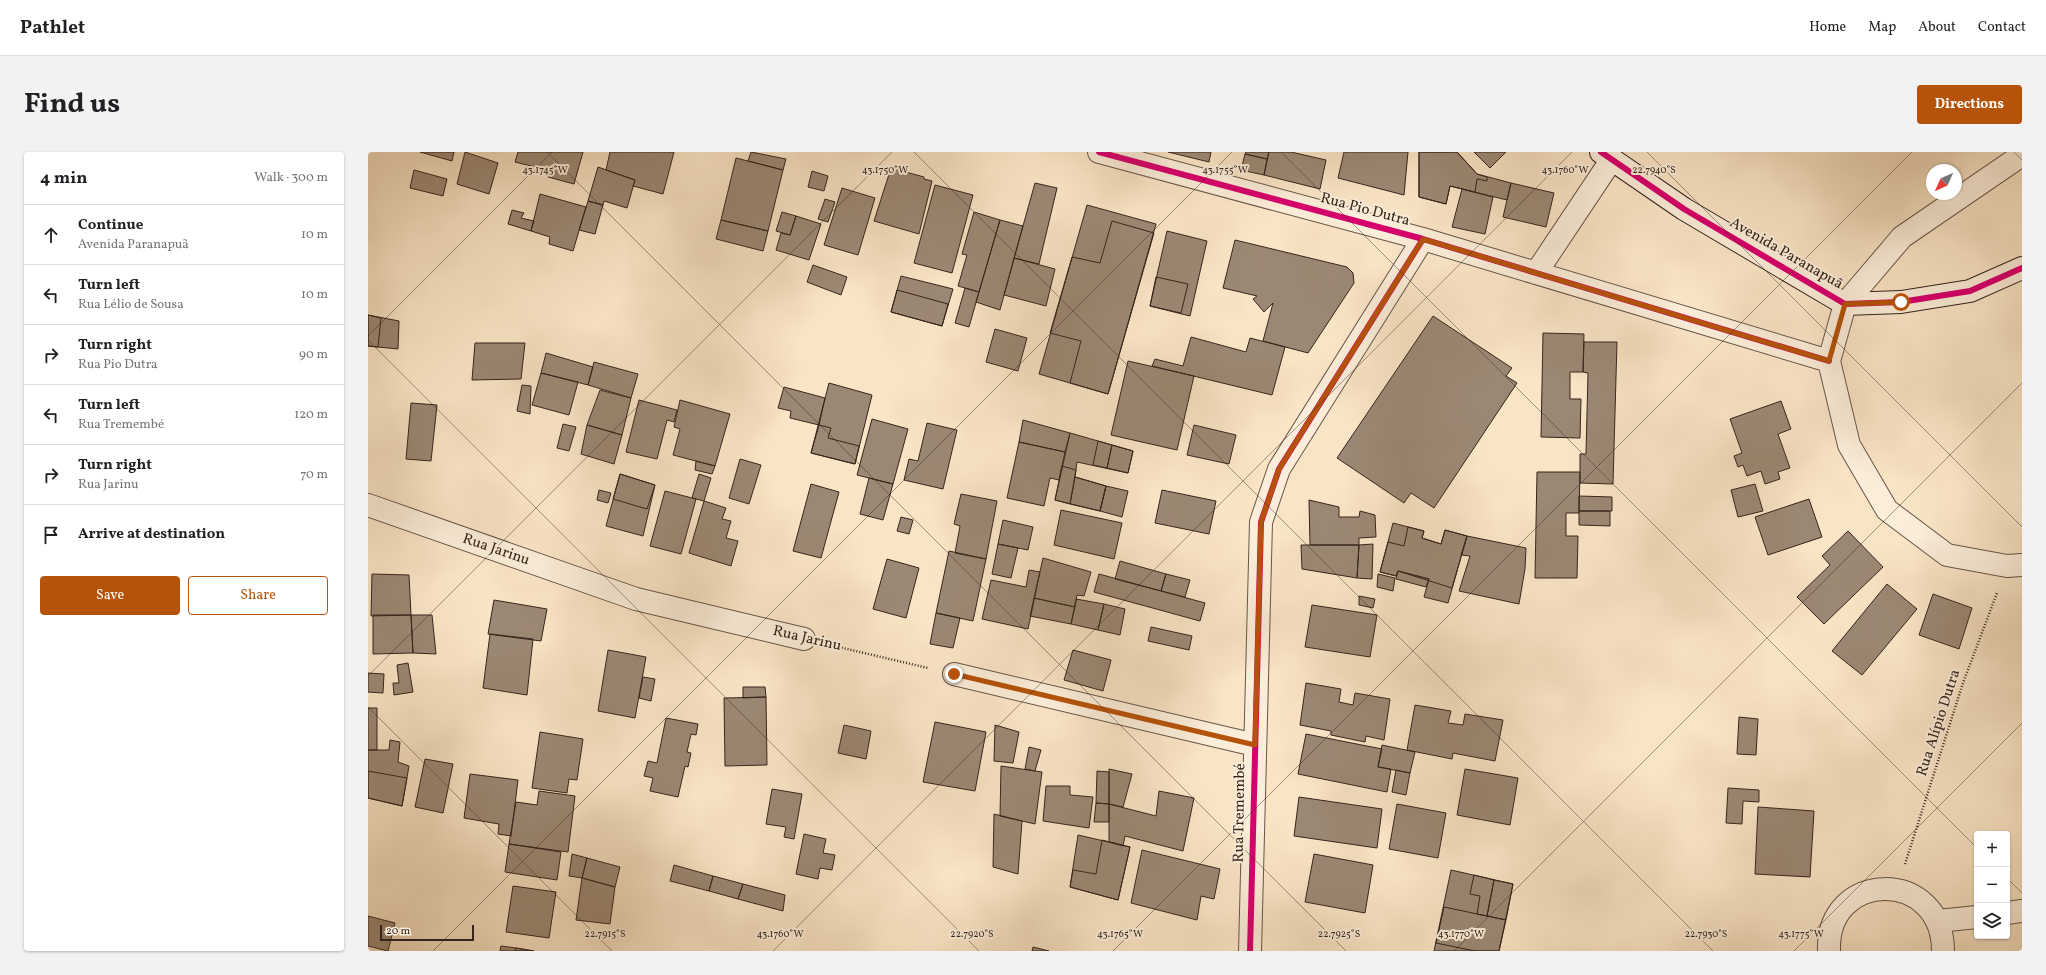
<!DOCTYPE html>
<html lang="en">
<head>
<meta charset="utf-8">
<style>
	:root { --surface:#fff; --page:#f2f2f2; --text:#202124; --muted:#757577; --line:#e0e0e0; --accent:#b45309 }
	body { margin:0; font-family:Vollkorn,serif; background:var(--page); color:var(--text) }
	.controls { position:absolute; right:12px; bottom:12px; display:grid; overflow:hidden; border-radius:4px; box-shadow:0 1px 3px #0004 }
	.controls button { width:36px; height:36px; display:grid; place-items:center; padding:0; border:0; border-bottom:1px solid var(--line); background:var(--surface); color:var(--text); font:20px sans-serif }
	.compass { position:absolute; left:1558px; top:12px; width:36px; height:36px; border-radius:50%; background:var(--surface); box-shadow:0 1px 3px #0004; rotate:225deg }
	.scale { position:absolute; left:12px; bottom:10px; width:94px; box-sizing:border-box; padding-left:4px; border:2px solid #36251d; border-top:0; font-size:11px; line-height:14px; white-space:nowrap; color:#36251d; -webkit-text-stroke:3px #fbedd9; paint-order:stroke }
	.stop { position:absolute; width:12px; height:12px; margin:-9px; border:3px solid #b45309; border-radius:50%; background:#fff }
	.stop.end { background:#b45309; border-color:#fff; box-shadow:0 1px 4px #0008 }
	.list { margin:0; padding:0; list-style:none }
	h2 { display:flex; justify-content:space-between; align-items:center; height:52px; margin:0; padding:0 16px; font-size:17px }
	h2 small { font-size:13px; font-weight:400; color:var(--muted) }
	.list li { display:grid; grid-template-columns:26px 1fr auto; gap:12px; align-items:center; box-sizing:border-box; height:60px; padding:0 16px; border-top:1px solid var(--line) }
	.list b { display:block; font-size:15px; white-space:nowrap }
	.list p { margin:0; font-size:13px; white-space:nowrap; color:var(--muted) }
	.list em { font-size:13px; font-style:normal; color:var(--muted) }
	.actions { display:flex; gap:8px; padding:12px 16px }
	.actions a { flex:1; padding:9px 0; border:1px solid var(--accent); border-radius:4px; text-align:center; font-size:14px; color:var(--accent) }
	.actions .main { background:var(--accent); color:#fff }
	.icon { flex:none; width:22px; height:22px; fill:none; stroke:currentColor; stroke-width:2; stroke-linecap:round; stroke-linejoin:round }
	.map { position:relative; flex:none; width:1654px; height:799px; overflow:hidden; border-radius:4px }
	header { display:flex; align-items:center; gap:24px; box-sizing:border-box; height:56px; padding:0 20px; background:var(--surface); border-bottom:1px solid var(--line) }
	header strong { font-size:19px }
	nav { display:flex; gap:22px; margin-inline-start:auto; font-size:14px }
	.intro { display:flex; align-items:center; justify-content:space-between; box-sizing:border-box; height:96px; padding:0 24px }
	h1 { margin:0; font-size:28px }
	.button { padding:10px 18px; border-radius:4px; background:var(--accent); color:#fff; font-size:14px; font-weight:700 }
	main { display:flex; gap:24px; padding:0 24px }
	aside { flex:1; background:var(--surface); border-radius:4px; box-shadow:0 1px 3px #0004 }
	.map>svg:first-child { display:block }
	.building { fill:#9b8874; stroke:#36251d }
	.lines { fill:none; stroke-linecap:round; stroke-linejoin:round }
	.street-casing { stroke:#675547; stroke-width:24 }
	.secondary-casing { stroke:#36251d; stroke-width:24 }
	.path { stroke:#36251d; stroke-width:2.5; stroke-dasharray:1 2; stroke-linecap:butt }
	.street { stroke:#fbedd9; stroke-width:22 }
	.secondary { stroke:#fbedd9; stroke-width:22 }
	.cycleway-casing { stroke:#fbedd9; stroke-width:8 }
	.cycleway { stroke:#d6006c; stroke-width:6 }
	.route { stroke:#b45309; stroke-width:5 }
	.ticks { fill:none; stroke:#36251d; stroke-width:1; stroke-opacity:0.45 }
	.labels { text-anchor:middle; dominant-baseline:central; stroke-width:4; stroke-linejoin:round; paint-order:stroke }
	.street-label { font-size:15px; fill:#36251d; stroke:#fbedd9 }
	.ticks-label { font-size:10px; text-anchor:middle; fill:#36251d; stroke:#fbedd9; stroke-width:4; stroke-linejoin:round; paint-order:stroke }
</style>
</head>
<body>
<header>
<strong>Pathlet</strong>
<nav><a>Home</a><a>Map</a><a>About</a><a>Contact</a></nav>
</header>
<div class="intro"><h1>Find us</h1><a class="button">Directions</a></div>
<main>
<aside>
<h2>4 min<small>Walk · 300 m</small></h2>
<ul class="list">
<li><svg class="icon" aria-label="ahead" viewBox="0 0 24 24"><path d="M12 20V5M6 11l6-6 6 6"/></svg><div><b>Continue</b><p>Avenida Paranapuã</p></div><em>10 m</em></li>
<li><svg class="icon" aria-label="left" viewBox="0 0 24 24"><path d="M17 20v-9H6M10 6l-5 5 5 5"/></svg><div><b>Turn left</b><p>Rua Lélio de Sousa</p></div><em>10 m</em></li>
<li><svg class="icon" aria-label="right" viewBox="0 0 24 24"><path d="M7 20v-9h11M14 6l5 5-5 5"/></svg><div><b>Turn right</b><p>Rua Pio Dutra</p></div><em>90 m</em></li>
<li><svg class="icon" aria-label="left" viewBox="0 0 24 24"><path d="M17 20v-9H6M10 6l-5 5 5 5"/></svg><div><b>Turn left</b><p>Rua Tremembé</p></div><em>120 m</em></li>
<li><svg class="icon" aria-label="right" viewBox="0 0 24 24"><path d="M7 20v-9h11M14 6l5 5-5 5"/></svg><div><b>Turn right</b><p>Rua Jarinu</p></div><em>70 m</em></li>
<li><svg class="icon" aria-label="arrive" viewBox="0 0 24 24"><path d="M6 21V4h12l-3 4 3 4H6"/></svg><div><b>Arrive at destination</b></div></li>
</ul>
<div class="actions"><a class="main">Save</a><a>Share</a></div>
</aside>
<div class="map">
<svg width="1654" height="799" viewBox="0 0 1654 799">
	<rect width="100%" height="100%" fill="#f9e4c5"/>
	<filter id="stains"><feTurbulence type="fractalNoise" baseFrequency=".005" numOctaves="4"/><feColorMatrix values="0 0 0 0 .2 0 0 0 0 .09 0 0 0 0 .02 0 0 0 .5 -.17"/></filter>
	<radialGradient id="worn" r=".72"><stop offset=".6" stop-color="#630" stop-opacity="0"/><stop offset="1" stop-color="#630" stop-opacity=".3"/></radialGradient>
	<!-- building -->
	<path class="building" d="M 52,0 L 86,0 L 84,9 Z
		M 97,0 L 130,11 L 121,42 L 89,32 Z
		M 150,0 L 215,0 L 206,32 L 180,25 L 182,19 L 147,10 Z
		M 242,0 L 306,0 L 295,42 L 265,34 L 267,28 L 238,18 Z
		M 383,0 L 418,7 L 415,18 L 380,9 Z
		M 800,0 L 843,0 L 841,10 Z
		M 878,0 L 901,0 L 899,7 L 877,2 Z
		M 901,0 L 923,0 L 958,8 L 952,37 L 896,23 Z
		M 976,0 L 1040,0 L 1036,43 L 970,26 Z
		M 1051,0 L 1089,0 L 1109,22 L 1119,25 L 1119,29 L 1109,27 L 1107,40 L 1082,34 L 1078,52 L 1051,45 Z
		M 1051,0 L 1089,0 L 1109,22 L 1143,31 L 1139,48 L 1082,34 L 1078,52 L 1051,45 Z
		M 1106,0 L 1138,0 L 1122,16 Z
		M 877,2 L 899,7 L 896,23 L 873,18 Z
		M 368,6 L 415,18 L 400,79 L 353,68 Z
		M 230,15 L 267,28 L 259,56 L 236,49 L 235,53 L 220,49 Z
		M 523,16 L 556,25 L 556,27 L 564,29 L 551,82 L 506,69 Z
		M 46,18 L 79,27 L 75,44 L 42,36 Z
		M 444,19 L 460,24 L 456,39 L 440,35 Z
		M 667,31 L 689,36 L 671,112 L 646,106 Z
		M 1143,31 L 1186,41 L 1178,75 L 1135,65 Z
		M 567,33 L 605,43 L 584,121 L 546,111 Z
		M 474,36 L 507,46 L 490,103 L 456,93 Z
		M 1094,37 L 1125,45 L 1117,82 L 1084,75 Z
		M 172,42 L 218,55 L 205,99 L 181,92 L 182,85 L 163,79 Z
		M 457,47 L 467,50 L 460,70 L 450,67 Z
		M 220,49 L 235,53 L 227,82 L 211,78 Z
		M 719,53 L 788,72 L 740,242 L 671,222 Z
		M 144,58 L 156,61 L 153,66 L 166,69 L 163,79 L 140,72 Z
		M 414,60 L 428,64 L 422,83 L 408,79 Z
		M 606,60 L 632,68 L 611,140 L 590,134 L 599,103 L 594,102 Z
		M 428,64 L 453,72 L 441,108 L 408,98 L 413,81 L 422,83 Z
		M 353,68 L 400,79 L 395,99 L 348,87 Z
		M 632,68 L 655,74 L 632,158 L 608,150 Z
		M 744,69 L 786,81 L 740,242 L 702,231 L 713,189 L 682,181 L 704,105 L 732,111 Z
		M 799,79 L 839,89 L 822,164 L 782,154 Z
		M 867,88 L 979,115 L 985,121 L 986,131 L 940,201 L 895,189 L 905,151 L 896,160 L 885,147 L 889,144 L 855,136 Z
		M 646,106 L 687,117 L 678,154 L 636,143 Z
		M 445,113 L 479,125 L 473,143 L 439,130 Z
		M 533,124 L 585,137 L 574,174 L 523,160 Z
		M 788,125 L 820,132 L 813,161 L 782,154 Z
		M 597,136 L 611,140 L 601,175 L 587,171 Z
		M 529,138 L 580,152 L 574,174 L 523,160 Z
		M 0,163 L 13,166 L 10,195 L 0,194 Z
		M 0,163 L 31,169 L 30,197 L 0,194 Z
		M 1065,164 L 1144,216 L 1138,224 L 1149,231 L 1066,356 L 1043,341 L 1036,351 L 969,306 Z
		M 627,177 L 659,186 L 650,219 L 618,210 Z
		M 1175,181 L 1216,182 L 1215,220 L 1202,220 L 1202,247 L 1213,247 L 1212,286 L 1173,285 Z
		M 823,185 L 878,200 L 882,186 L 917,195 L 904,243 L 784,214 L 787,207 L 815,214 Z
		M 1216,190 L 1249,190 L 1245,332 L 1212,331 L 1212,302 L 1218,302 L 1220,221 L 1215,220 Z
		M 107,191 L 157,191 L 153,227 L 104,228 Z
		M 178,201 L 225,215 L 220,233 L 173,221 Z
		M 760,209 L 826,224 L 809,298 L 743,283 Z
		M 226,210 L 270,222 L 263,246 L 220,233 Z
		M 173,221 L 210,230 L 201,263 L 164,253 Z
		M 461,231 L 504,243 L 487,312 L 443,301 Z
		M 154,233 L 163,234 L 162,262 L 149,259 Z
		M 416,235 L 457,246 L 451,273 L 422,266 L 423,259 L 410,256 Z
		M 232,238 L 263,246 L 254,283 L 219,273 Z
		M 271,248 L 309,258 L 306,270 L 299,268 L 289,307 L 258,300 Z
		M 312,248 L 362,262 L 347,314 L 305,303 L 312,277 L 306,275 Z
		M 1413,249 L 1423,277 L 1410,282 L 1422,316 L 1410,320 L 1412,327 L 1397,332 L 1393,319 L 1379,324 L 1375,313 L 1370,315 L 1366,304 L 1374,301 L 1362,267 Z
		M 43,251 L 69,253 L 63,309 L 38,307 Z
		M 504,267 L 540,277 L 525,332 L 489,323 Z
		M 655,268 L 702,281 L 697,300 L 651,290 Z
		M 559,271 L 589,278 L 575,337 L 536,328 L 541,307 L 550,309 Z
		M 195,272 L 208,275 L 201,299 L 189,296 Z
		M 219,273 L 254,283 L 246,312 L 213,302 Z
		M 451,273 L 463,276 L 460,286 L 491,294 L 487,312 L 443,301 Z
		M 826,273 L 868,283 L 861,312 L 819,303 Z
		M 702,281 L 765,299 L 760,321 L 709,310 L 707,325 L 738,334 L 732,359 L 687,348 Z
		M 730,289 L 744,293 L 739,316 L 725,313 Z
		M 651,290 L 697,300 L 691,328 L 682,326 L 676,354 L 639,346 Z
		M 744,293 L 765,299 L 760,321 L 739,316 Z
		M 372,307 L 393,313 L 381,352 L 361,346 Z
		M 328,309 L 347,314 L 344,322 L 327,318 Z
		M 694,314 L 708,318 L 702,352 L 687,348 Z
		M 1169,320 L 1212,320 L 1211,361 L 1198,361 L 1198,384 L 1210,384 L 1209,426 L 1167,426 Z
		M 252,322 L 287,333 L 279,357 L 245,347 Z
		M 252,322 L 287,333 L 275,384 L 238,374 Z
		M 331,322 L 343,326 L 336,349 L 324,346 Z
		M 707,325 L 738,334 L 732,359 L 702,352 Z
		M 501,326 L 525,332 L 515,368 L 492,362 Z
		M 443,332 L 471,340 L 453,406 L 425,399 Z
		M 1387,332 L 1395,359 L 1370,365 L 1363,338 Z
		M 738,334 L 760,339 L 754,365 L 732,359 Z
		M 231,338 L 243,341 L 240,351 L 229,348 Z
		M 794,338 L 848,349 L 841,382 L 787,371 Z
		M 297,339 L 328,347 L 313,402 L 282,394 Z
		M 593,342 L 629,349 L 618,407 L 587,401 L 592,374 L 586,372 Z
		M 1211,344 L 1244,345 L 1244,359 L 1211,359 Z
		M 1441,347 L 1454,385 L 1400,403 L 1387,365 Z
		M 941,348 L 971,355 L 971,365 L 991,365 L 992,359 L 1007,363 L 1008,385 L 991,386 L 991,393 L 942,393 Z
		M 336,349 L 358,356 L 354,367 L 363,369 L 358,386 L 370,389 L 363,414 L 321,401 Z
		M 693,358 L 754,371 L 746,407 L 686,393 Z
		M 1211,359 L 1242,359 L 1242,374 L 1211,373 Z
		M 533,365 L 545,368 L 541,382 L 529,379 Z
		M 635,368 L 665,375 L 660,398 L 630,392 Z
		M 1025,371 L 1056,379 L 1054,386 L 1073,392 L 1077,378 L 1099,384 L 1080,451 L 1056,445 L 1061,427 L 1030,419 L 1028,424 L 1012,420 Z
		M 1040,375 L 1056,379 L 1054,386 L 1073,392 L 1077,378 L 1099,384 L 1084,436 L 1030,419 L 1028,424 L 1012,420 L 1020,390 L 1036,394 Z
		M 1480,379 L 1515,415 L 1456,472 L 1429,445 L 1462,413 L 1454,404 Z
		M 1099,384 L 1158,396 L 1157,417 L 1151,452 L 1091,439 L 1102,404 L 1093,403 Z
		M 630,392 L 650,396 L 643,426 L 624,422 Z
		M 1005,392 L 1004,427 L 989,426 L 991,393 Z
		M 933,393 L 991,393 L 989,426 L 934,417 Z
		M 581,399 L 618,407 L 605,469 L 568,461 Z
		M 675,406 L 723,420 L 716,444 L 709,443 L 707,455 L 666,446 Z
		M 519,407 L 551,416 L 538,466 L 505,457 Z
		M 752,409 L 798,422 L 793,439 L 747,427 Z
		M 661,418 L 672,420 L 660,477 L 614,467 L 623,428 L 658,435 Z
		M 1030,419 L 1061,427 L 1058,435 L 1028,427 Z
		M 4,422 L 41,423 L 43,463 L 3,464 Z
		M 731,422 L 837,451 L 832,469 L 726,440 Z
		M 798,422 L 822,428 L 817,445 L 793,439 Z
		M 1010,422 L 1027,426 L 1025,439 L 1009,435 Z
		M 1519,432 L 1549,457 L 1494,523 L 1464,499 Z
		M 1565,442 L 1604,456 L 1591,497 L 1551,483 Z
		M 991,444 L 1007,447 L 1005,456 L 991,453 Z
		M 666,446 L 707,455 L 703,472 L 662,464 Z
		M 708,447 L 736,452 L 730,478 L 703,472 Z
		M 126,448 L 179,457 L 173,489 L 120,482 Z
		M 736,452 L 757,457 L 752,483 L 730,478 Z
		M 944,453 L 1009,463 L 1002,505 L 937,495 Z
		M 568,461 L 592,466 L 585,496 L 562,492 Z
		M 5,463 L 43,463 L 45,501 L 5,502 Z
		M 43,463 L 64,463 L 68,502 L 45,501 Z
		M 783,475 L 824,484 L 821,498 L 780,489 Z
		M 122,482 L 165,487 L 159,543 L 115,536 Z
		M 240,498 L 278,505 L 267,566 L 230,559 Z
		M 705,498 L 743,508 L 735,539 L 696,528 Z
		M 40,511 L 45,540 L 26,543 L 25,531 L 31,531 L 29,513 Z
		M 0,521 L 16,522 L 15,541 L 0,540 Z
		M 275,525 L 287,527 L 283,549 L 271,546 Z
		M 938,531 L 973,537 L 971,550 L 985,553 L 987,541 L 1022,547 L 1016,588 L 998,584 L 997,590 L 963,583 L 963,579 L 932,573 Z
		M 375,535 L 397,535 L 398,545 L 375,546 Z
		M 398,545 L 399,613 L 357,614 L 356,546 Z
		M 1047,553 L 1083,559 L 1080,571 L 1095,573 L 1097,562 L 1135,568 L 1127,609 L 1085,601 L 1084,607 L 1039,598 Z
		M 0,556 L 9,556 L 9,598 L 0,598 Z
		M 1371,565 L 1390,567 L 1388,603 L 1369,602 Z
		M 298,566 L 330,572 L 328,583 L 323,582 L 319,600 L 323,601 L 320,615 L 317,614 L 310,645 L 282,639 L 285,626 L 276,624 L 280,609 L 289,611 Z
		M 567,570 L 618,580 L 607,639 L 555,630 Z
		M 476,573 L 503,579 L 498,607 L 470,601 Z
		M 627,573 L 651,580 L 645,611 L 626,609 Z
		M 172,580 L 215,587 L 209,628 L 201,627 L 199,641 L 164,636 Z
		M 938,582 L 1014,597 L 1010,615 L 1023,617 L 1019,640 L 930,622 Z
		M 22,588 L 32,590 L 30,610 L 41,614 L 34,654 L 0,646 L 0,598 L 21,598 Z
		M 1014,593 L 1047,600 L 1042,621 L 1010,615 Z
		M 661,595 L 673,598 L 667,619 L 657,617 Z
		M 57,607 L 85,612 L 75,661 L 47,655 Z
		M 633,614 L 674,620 L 667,672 L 632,664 Z
		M 741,617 L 764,622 L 755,655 L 741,652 Z
		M 1097,617 L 1150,626 L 1142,673 L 1089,663 Z
		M 1028,618 L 1042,621 L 1038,643 L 1024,640 Z
		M 0,619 L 39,626 L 34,654 L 0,646 Z
		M 729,619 L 741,620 L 741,652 L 728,651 Z
		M 102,622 L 150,628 L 143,684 L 130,682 L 131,672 L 96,666 Z
		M 678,634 L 702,634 L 702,643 L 725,645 L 721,676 L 675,669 Z
		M 1360,636 L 1391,638 L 1391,650 L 1375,649 L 1374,672 L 1358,671 Z
		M 404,637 L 434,642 L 426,687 L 416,685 L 418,675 L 398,672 Z
		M 171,639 L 207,644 L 200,700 L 141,692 L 148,650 L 169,653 Z
		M 791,639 L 826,646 L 815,699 L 757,684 L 755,694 L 741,690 L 741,652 L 788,664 Z
		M 931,645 L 1014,657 L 1009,696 L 926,684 Z
		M 728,651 L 741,652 L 741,670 L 726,670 Z
		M 1029,652 L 1078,661 L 1070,706 L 1021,697 Z
		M 1390,655 L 1446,659 L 1442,725 L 1387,722 Z
		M 626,662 L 654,669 L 650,722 L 625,715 Z
		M 436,682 L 458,687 L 455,701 L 467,703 L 464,718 L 452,716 L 450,727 L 428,722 Z
		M 710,683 L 762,695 L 750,748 L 702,735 Z
		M 734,688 L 762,695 L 750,748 L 702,735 L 705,718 L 728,722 Z
		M 141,692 L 193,700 L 189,728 L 137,720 Z
		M 774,698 L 852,717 L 846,747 L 833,744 L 829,768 L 763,751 Z
		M 204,702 L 219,706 L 214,726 L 201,724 Z
		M 946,702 L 1005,713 L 997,761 L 937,750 Z
		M 219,706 L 252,715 L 247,735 L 214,726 Z
		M 306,713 L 345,724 L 341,739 L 302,729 Z
		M 1083,718 L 1145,732 L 1131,799 L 1066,799 Z
		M 1106,723 L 1126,728 L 1119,764 L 1109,762 L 1112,744 L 1102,742 Z
		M 345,724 L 375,732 L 370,747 L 341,739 Z
		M 214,726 L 247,735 L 242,772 L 208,768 Z
		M 1126,728 L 1145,732 L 1138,768 L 1119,764 Z
		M 375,732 L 417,743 L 415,759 L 370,747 Z
		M 145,734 L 188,740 L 181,786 L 138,780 Z
		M 1076,755 L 1138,768 L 1131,799 L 1107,799 L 1068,791 Z
		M 0,764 L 27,771 L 20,799 L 0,794 Z
		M 133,794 L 148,796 L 166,799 L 132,799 Z
		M 665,795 L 681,799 L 664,799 Z
		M 148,796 L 166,799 L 147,799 Z"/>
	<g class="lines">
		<defs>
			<path id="street" d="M 731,0 L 1055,87 L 1461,209
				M 1654,3 L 1534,85 L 1477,152 L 1461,209 L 1481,293 L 1519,358 L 1579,403 L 1639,414 L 1654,413
				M 1168,121 L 1244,7
				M 0,353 L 268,447 L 436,487
				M 586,522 L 887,593
				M 1639,761 L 1654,759
				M 1570,769 L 1609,765
				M 882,799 L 893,370 L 911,317 L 1055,87
				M 1461,799 C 1458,717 1575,716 1575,799"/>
			<path id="secondary" d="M 1233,0 L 1316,57 L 1477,152 L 1533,150 L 1602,139 L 1654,116"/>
		</defs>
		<!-- street casing -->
		<use href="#street" class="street-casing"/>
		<!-- secondary casing -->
		<use href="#secondary" class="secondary-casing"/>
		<!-- path -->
		<path class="path" d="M 462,493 L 560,516
			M 1537,712 L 1595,531 L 1629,441"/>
		<!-- street -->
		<use href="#street" class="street"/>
		<!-- secondary -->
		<use href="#secondary" class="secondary"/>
		<defs>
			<path id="cycleway" d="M 731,0 L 1055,87 L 1461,209
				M 1233,0 L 1316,57 L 1477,152 L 1533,150 L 1602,139 L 1654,116
				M 882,799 L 893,370 L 911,317 L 1055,87"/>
		</defs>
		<!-- cycleway casing -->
		<use href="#cycleway" class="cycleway-casing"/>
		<!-- cycleway -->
		<use href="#cycleway" class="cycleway"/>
	</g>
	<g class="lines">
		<!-- route -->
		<path class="route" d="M 586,522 L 887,593 L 893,370 L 911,317 L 1055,87 L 1461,209 L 1477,152 L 1533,150"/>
	</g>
	<!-- ticks -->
	<path class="ticks" d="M 179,0 L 978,799M 546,0 L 1345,799M 913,0 L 1609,696M 1279,0 L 1654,375M 1646,0 L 1654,8M 0,184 L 184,0M 0,188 L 611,799M 0,524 L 524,0M 0,555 L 244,799M 1639,726 L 1654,741M 65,799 L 864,0M 405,799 L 1204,0M 745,799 L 1544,0M 1086,799 L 1654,231M 1426,799 L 1654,571"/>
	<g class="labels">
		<!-- street labels -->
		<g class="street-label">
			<text transform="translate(997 58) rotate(15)">Rua Pio Dutra</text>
			<text transform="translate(1418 102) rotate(30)">Avenida Paranapuã</text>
			<text transform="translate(128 398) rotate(19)">Rua Jarinu</text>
			<text transform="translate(439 487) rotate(13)">Rua Jarinu</text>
			<text transform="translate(1571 571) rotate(-72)">Rua Alípio Dutra</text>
			<text transform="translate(872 661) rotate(-89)">Rua Tremembé</text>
		</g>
	</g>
	<g class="ticks-label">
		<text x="177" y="21">43.1745°W</text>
		<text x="517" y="21">43.1750°W</text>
		<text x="857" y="21">43.1755°W</text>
		<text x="1197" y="21">43.1760°W</text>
		<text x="1286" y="21">22.7940°S</text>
		<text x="412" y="785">43.1760°W</text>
		<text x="752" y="785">43.1765°W</text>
		<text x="1093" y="785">43.1770°W</text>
		<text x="1433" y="785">43.1775°W</text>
		<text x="237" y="785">22.7915°S</text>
		<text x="604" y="785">22.7920°S</text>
		<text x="971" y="785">22.7925°S</text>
		<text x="1338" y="785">22.7930°S</text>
	</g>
	<rect width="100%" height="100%" filter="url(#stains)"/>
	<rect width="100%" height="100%" fill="url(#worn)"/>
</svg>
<div class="controls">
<button>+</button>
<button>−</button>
<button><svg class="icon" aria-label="layers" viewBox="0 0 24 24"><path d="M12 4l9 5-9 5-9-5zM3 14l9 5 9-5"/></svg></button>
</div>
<svg class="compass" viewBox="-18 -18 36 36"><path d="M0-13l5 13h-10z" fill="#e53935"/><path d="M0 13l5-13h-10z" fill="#757577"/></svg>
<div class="scale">20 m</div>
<div class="stop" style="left:1533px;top:150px"></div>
<div class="stop end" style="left:586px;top:522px"></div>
</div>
</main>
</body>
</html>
